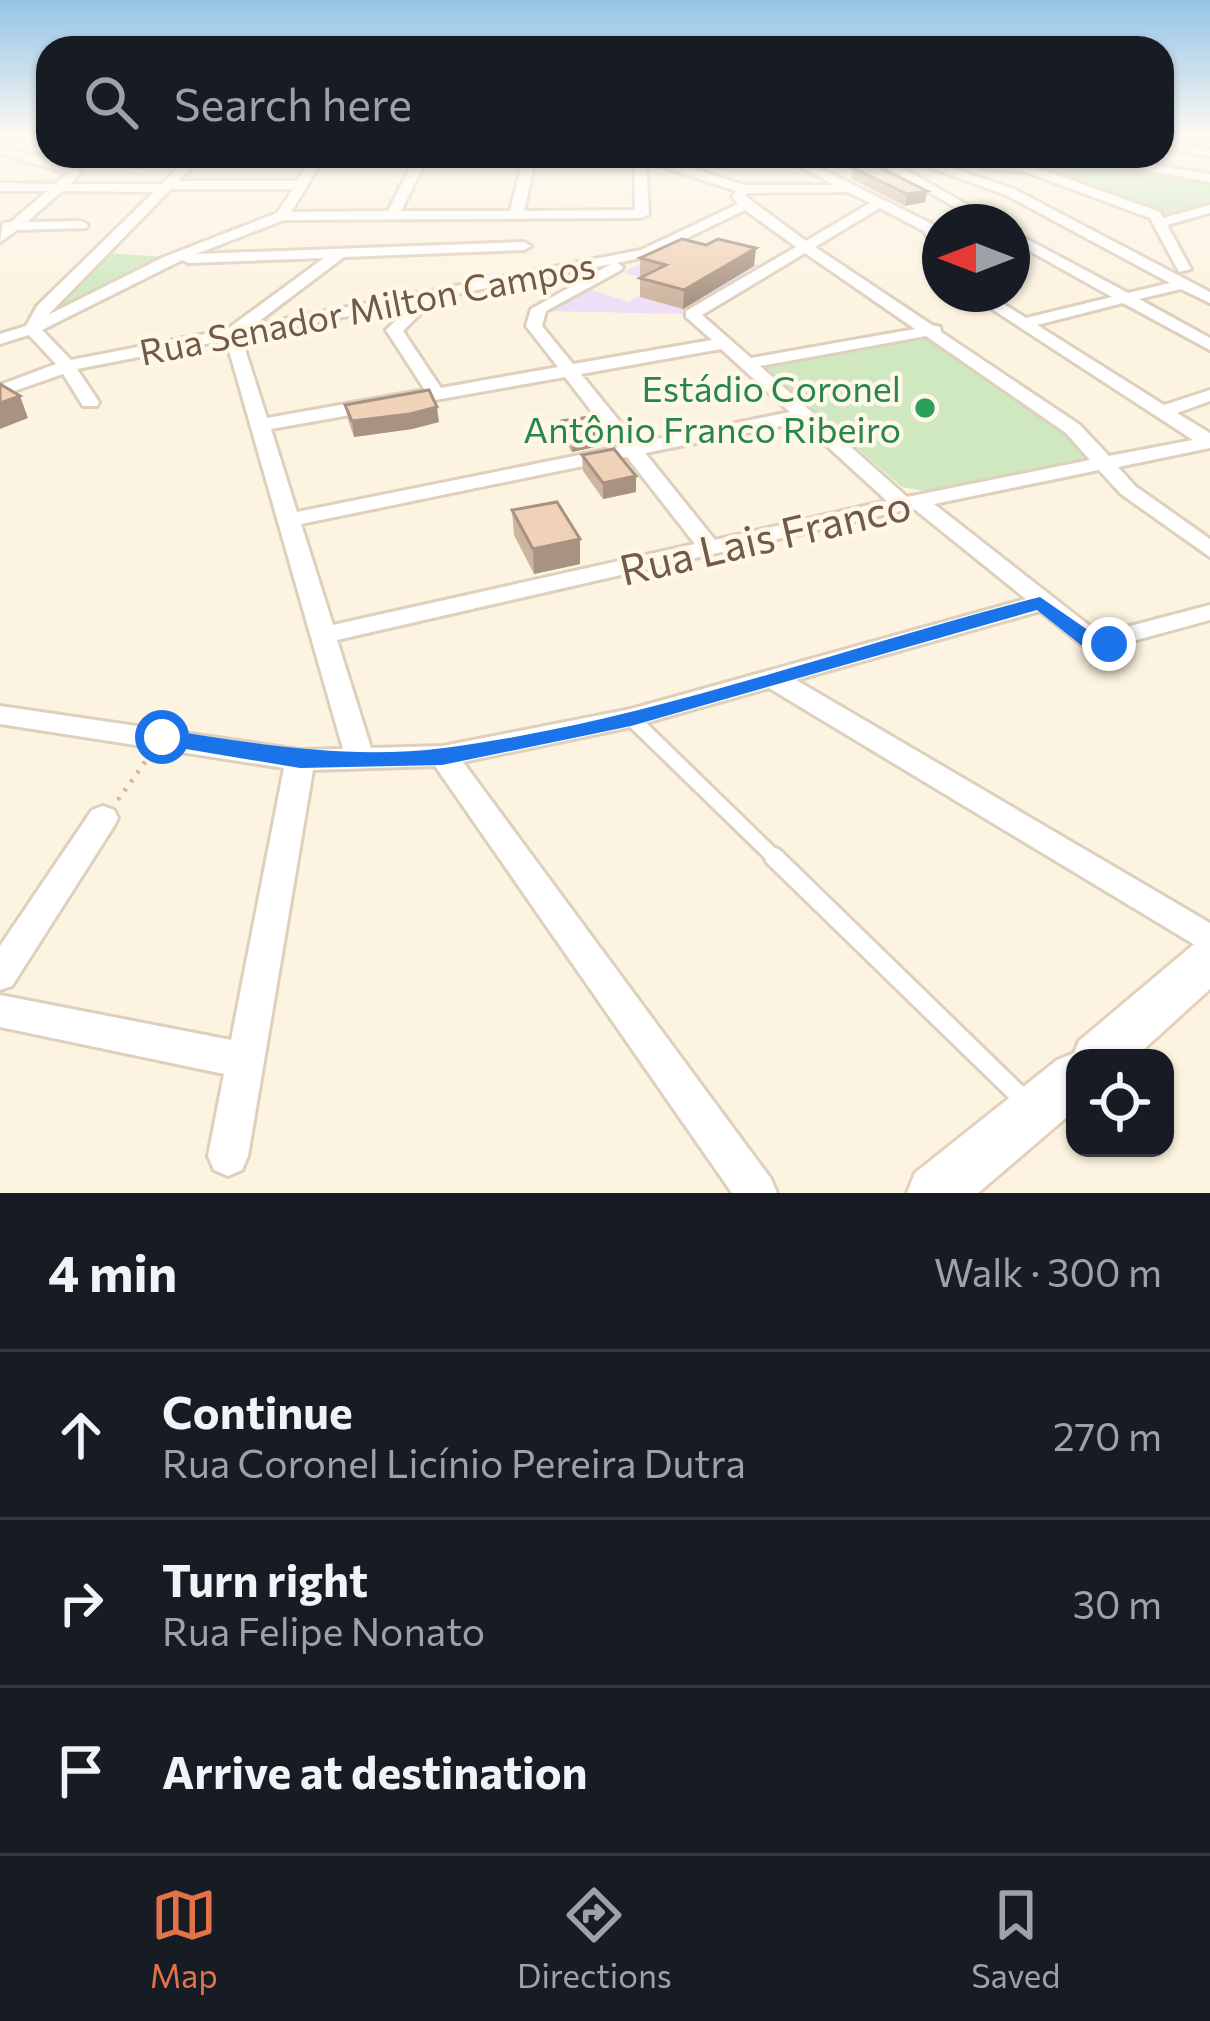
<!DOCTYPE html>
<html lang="en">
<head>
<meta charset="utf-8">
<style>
	:root { --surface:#171b24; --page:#20242c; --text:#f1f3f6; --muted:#9ea1a6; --line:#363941; --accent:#e47248 }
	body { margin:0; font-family:Commissioner,sans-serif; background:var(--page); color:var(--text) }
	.controls { position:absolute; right:36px; bottom:36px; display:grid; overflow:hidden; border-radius:24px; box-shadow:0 3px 9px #0004 }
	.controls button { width:108px; height:108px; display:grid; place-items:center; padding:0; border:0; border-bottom:3px solid var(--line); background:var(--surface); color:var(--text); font:60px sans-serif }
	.compass { position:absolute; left:922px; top:204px; width:108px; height:108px; border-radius:50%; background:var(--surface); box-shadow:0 3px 9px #0004; rotate:270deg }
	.stop { position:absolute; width:36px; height:36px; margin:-27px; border:9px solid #1a73e8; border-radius:50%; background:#fff }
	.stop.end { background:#1a73e8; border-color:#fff; box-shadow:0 3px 12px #0008 }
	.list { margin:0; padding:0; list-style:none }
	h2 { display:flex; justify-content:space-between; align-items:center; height:156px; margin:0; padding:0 48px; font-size:51px }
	h2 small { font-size:39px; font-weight:400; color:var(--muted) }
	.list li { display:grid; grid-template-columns:78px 1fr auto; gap:36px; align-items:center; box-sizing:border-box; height:168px; padding:0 48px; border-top:3px solid var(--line) }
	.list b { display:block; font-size:45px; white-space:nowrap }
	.list p { margin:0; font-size:39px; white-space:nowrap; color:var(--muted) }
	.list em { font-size:39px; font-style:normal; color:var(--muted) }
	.icon { flex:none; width:66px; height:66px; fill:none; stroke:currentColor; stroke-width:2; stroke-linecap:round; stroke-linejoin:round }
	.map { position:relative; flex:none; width:1210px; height:1193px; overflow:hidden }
	.search { position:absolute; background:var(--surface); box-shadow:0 3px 9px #0004; left:36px; right:36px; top:36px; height:132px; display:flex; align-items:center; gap:30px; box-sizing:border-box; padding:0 42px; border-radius:36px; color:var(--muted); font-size:45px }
	.sheet { height:660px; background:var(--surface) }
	nav { display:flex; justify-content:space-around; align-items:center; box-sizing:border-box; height:168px; border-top:3px solid var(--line); background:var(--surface); font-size:33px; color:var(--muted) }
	nav a { display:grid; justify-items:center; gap:6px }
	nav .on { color:var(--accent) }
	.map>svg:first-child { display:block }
	.education { fill:#efdef8 }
	.green { fill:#cfe8c0 }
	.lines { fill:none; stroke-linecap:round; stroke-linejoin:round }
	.lane-far1-casing { stroke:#dfcfbd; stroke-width:20 }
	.lane-casing { stroke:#dfcfbd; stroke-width:24 }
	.street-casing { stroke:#dfcfbd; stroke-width:6 }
	.secondary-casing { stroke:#e4d0bc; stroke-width:6 }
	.path { stroke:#d5b59d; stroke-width:4.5; stroke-dasharray:3 8; stroke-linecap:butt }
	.lane-far1 { stroke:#fff; stroke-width:14 }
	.lane { stroke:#fff; stroke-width:18 }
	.street { fill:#fff; fill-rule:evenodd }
	.secondary { fill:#fff; fill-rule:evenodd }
	.wall { fill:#ceb59f }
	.shaded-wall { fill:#a89382 }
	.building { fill:#f0d2b9; stroke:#a89382; stroke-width:3 }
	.route { fill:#1a73e8 }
	.leisure-dot { fill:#2e9e5b; stroke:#fff7e7; stroke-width:4.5 }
	.labels { text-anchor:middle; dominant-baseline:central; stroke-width:9; stroke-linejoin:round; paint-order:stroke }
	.far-street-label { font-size:36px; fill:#725949; stroke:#fff7e7 }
	.far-leisure-label { font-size:36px; fill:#27864d; stroke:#fff7e7; text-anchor:end }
	.street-label { font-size:42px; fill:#725949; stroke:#fff7e7 }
</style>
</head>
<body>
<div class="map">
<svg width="1210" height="1193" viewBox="0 0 1210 1193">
	<rect width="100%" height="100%" fill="#fcf3e1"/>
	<!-- education -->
	<path class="education" d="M 669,251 L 720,254 L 768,267 L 687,314 L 544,311 L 587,288 L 628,302 L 659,284 L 623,272 Z"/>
	<!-- green -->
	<path class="green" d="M 1062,156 L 1210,178 L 1210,206 L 1171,216 L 1034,167 Z
		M 105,253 L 168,257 L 45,318 Z
		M 936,337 L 1086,446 L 1083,459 L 930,492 L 902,487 L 761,364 Z"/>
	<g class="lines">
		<defs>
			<path id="lane-far1" d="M 631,718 L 777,860"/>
			<path id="lane" d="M 774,857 L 1026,1102"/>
			<path id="street" d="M 1162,141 L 1210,150 L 1210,156 L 1162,147 Z
				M 0,147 L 71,164 L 81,173 L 70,184 L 162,184 L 190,156 L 203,156 L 178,181 L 297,181 L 313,156 L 325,156 L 291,212 L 388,211 L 416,156 L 428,156 L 401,211 L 510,211 L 524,156 L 536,156 L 524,211 L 635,210 L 634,156 L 654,156 L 744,185 L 835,185 L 780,156 L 795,156 L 934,225 L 940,236 L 940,252 L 935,251 L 924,231 L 880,208 L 815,247 L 932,325 L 940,327 L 941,332 L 1080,425 L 1109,456 L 1193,440 L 969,294 L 988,294 L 1026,318 L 1112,297 L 1012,241 L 1012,231 L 1128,293 L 1170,283 L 1006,195 L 899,156 L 916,156 L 1014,189 L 1210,292 L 1210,303 L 1181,289 L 1139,299 L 1210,338 L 1210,350 L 1123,303 L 1037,325 L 1164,405 L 1210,390 L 1210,401 L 1177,413 L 1210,433 L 1210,448 L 1118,467 L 1135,486 L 1210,539 L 1210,557 L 1121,494 L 1099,470 L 934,504 L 1100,634 L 1210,605 L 1210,620 L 1096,651 L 1087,649 L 1040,611 L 796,680 L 1210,923 L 1210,954 L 769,688 L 631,727 L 463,762 L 771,1179 L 777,1193 L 732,1193 L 435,766 L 313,770 L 248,1156 L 242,1170 L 228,1176 L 214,1170 L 208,1156 L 224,1074 L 0,1027 L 0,995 L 231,1040 L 284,768 L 0,724 L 0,706 L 300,750 L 343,749 L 226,340 L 77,369 L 99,402 L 97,406 L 83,406 L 63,374 L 0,396 L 0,385 L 56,364 L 29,335 L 0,344 L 0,334 L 26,326 L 37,306 L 154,192 L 62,191 L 27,222 L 81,221 L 88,225 L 86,228 L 17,230 L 0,242 L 3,223 L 11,222 L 47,191 L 0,191 L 0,183 L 55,184 L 68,173 L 0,153 ZM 646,161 L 736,191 L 732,197 L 738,204 L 641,250 L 254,325 L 344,257 L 524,250 L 531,246 L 524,242 L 196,254 L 284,220 L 642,218 L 649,214 ZM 171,189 L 293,189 L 277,213 L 164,257 L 48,315 ZM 848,192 L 870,203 L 806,241 L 745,196 L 747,193 ZM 745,210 L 796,247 L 686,311 L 686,317 L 712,340 L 573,364 L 542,326 L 546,311 L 621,270 L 623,267 L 617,263 L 650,256 ZM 805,253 L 915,329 L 751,358 L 702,315 ZM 324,258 L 226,330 L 71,360 L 42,330 L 182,260 L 189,263 ZM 611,264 L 531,309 L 526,326 L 558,367 L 441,388 L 403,331 L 436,298 ZM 414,303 L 386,330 L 425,390 L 267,418 L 241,337 ZM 926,336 L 1066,433 L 1090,460 L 907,497 L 760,366 ZM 721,349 L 790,412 L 637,443 L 581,374 ZM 565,377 L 619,447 L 297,512 L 271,429 ZM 801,422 L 887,501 L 715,540 L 645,453 ZM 627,457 L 695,544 L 333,625 L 301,524 ZM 913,508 L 1026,599 L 631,709 L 443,746 L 371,748 L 337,640 Z
				M 140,156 L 153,156 L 141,166 L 133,166 Z
				M 868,156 L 882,156 L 997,222 L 980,222 Z
				M 1069,156 L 1096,156 L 1210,174 L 1210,182 Z
				M 987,162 L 1032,166 L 1160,212 L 1163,218 L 1210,205 L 1210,213 L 1167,225 L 1191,269 L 1179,272 L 1150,218 L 1026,172 L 983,168 Z
				M 103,806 L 114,810 L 118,818 L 114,826 L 12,986 L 0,990 L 0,946 L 92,810 Z"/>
			<path id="secondary" d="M 1210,939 L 1210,989 L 1134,1058 L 1075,1058 L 1075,1110 L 978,1193 L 907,1193 L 915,1173 L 1057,1060 L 1074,1053 L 1079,1041 L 1193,945 Z"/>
		</defs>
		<!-- lane-far1 casing -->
		<use href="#lane-far1" class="lane-far1-casing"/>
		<!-- lane casing -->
		<use href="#lane" class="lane-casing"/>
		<!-- street casing -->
		<use href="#street" class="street-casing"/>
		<!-- secondary casing -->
		<use href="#secondary" class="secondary-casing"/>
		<!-- path -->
		<path class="path" d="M 118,800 L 150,755"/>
		<!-- lane-far1 -->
		<use href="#lane-far1" class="lane-far1"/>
		<!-- lane -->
		<use href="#lane" class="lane"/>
		<!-- street -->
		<use href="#street" class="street"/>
		<!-- secondary -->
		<use href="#secondary" class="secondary"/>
	</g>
	<!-- wall -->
	<path class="wall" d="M 853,168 L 925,202 L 905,206 L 852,179 Z
		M 640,258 L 754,266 L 683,309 L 640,297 L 640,278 L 643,277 L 640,276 Z
		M 345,405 L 439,422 L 412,429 L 354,437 L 348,420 Z
		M 562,421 L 600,431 L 600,446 L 572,452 L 562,437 Z
		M 582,455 L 636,476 L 636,492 L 603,499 L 583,471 Z
		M 512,510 L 580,564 L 534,574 L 514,535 Z"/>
	<!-- shaded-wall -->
	<path class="shaded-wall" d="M 927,191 L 925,202 L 905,206 L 907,194 Z
		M 756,248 L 754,266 L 683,309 L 684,290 Z
		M 20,396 L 28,418 L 0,429 L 0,403 Z
		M 437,407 L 439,422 L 412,429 L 354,437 L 352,421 Z
		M 600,431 L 600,446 L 572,452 L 572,436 Z
		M 636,476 L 636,492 L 603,499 L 603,483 Z
		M 580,539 L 580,564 L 534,574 L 533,549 Z"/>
	<!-- building -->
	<path class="building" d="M 874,165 L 927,191 L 907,194 L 853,168 Z
		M 682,239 L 706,245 L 718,239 L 756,248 L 684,290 L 640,278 L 666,265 L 640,258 Z
		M 0,384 L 20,396 L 0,403 Z
		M 429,390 L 437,407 L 410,414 L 352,421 L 345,405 Z
		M 589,417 L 600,431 L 572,436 L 562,421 Z
		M 614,449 L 636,476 L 603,483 L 582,455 Z
		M 557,502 L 580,539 L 533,549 L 512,510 Z"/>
	<!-- sky -->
	<linearGradient id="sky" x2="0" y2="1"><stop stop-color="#94c4e6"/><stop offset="0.45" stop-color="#fefaf2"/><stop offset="1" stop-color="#fefaf2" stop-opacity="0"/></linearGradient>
	<rect width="1210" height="304" fill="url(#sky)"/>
	<!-- route -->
	<path class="route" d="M 1040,597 L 1095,635 L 1119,644 L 1109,650 L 1081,645 L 1037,610 L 631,726 L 442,765 L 300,768 L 162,745 L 150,737 L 162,729 C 255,744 349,760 444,748 C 647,722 843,647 1040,597 Z"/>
	<!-- markers -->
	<circle class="leisure-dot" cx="925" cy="408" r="12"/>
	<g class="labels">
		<!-- far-street labels -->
		<g class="far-street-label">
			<text transform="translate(367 307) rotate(-11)">Rua Senador Milton Campos</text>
		</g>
		<!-- far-leisure labels -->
		<g class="far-leisure-label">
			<text x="901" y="387">Estádio Coronel<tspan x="901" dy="41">Antônio Franco Ribeiro</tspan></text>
		</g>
		<!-- street labels -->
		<g class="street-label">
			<text transform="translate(765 536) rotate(-13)">Rua Lais Franco</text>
		</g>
	</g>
</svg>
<div class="controls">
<button><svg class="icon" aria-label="locate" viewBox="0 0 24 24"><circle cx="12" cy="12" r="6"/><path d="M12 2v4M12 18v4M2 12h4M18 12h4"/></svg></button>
</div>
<svg class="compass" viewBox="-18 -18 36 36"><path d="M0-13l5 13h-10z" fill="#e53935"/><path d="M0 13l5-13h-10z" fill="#9ea1a6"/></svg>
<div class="stop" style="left:162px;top:737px"></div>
<div class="stop end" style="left:1109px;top:644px"></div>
<div class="search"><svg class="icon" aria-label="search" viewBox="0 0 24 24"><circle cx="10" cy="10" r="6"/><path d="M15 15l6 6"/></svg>Search here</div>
</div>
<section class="sheet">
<h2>4 min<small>Walk · 300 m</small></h2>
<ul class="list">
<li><svg class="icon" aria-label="ahead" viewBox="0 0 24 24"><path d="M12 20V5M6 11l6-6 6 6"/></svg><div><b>Continue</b><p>Rua Coronel Licínio Pereira Dutra</p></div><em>270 m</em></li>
<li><svg class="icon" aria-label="right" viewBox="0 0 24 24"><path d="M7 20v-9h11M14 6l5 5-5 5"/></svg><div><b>Turn right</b><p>Rua Felipe Nonato</p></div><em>30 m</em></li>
<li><svg class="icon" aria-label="arrive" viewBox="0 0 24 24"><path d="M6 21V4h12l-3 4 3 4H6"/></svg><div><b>Arrive at destination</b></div></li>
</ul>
</section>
<nav>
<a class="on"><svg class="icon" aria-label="map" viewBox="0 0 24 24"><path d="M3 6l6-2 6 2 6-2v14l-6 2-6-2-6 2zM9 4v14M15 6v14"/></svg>Map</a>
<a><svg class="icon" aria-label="directions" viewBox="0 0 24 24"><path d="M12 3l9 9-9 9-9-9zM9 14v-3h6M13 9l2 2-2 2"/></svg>Directions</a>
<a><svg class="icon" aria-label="saved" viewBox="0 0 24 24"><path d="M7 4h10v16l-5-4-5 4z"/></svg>Saved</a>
</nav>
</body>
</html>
